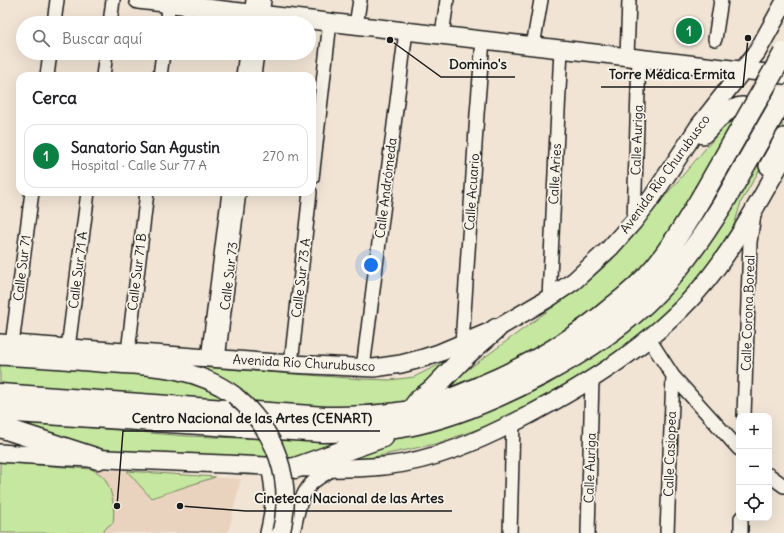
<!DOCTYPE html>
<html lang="es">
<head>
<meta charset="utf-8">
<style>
	:root { --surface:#fff; --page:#f6f6f6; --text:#202124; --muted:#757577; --line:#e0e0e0; --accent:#0b8043 }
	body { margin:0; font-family:Delius,sans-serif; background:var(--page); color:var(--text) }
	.controls { position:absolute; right:12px; bottom:12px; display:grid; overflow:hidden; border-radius:8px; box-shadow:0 4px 16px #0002 }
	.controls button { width:36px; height:36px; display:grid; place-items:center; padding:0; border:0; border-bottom:1px solid var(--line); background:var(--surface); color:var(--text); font:20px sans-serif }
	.you { position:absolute; left:371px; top:265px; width:14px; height:14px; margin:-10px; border:3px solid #fff; border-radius:50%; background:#1a73e8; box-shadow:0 0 0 6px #1a73e833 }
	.badge { display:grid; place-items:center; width:26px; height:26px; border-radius:50%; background:var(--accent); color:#fff; font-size:13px; font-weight:700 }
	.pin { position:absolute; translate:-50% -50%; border:2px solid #fff; box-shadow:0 1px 4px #0006 }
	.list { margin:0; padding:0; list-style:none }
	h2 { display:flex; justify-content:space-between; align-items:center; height:52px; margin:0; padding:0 16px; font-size:17px }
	h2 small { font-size:13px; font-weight:400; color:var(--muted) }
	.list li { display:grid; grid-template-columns:26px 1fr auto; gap:12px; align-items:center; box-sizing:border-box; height:64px; margin:0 8px 8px; padding:0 8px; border:1px solid var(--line); border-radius:12px }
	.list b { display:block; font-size:15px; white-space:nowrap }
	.list p { margin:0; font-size:13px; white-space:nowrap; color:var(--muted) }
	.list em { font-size:13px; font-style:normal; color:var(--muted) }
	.icon { flex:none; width:22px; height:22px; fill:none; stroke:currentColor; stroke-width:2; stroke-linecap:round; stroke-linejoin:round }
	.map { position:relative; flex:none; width:784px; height:533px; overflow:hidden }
	.search { position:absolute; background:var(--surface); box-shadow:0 4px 16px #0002; left:16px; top:16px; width:300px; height:44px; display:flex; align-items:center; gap:10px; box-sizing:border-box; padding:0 14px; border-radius:22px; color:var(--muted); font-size:15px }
	.panel { position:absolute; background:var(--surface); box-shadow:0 4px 16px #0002; left:16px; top:72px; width:300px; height:124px; border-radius:12px }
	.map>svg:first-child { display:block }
	.built { fill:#ead3be }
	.green { fill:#c6e7a0; stroke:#71825e }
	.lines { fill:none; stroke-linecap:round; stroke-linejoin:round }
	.minor-casing { stroke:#1c1c1c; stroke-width:16 }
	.major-casing { stroke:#1c1c1c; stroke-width:20 }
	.highway-casing { stroke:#1c1c1c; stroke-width:23 }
	.minor { stroke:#f7f3e8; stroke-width:13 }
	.major { stroke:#f7f3e8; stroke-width:17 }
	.highway { stroke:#f7f3e8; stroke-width:20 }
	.major-bridge-casing { stroke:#1c1c1c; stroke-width:20; stroke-linecap:butt }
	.highway-bridge-casing { stroke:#1c1c1c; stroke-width:23; stroke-linecap:butt }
	.major-bridge { stroke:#f7f3e8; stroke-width:17 }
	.highway-bridge { stroke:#f7f3e8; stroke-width:20 }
	.labels { text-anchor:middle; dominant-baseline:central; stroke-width:3.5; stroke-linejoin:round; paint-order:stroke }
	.street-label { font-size:13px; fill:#1c1c1c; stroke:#f7f3e8 }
	.leader { fill:none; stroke:#1c1c1c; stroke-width:1.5 }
	.callout-dot { fill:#1c1c1c; stroke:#f7f3e8; stroke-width:1.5 }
	.callout-label { font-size:14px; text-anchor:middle; font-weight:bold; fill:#1c1c1c; stroke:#f7f3e8; stroke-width:3.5; stroke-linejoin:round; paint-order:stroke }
</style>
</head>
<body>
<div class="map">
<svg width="784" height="533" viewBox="0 0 784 533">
	<rect width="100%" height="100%" fill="#f1e4d5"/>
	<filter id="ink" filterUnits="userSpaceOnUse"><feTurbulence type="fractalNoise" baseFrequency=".025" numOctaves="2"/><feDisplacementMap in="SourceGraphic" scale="8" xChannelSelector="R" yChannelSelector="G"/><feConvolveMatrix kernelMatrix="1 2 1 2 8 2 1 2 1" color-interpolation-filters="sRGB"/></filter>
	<g filter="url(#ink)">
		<!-- built -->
		<path class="built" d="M 0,462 L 91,469 L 241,479 L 228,533 L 0,533 Z"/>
		<!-- green -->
		<path class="green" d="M 740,108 L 686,208 L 659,248 L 630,281 L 574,326 L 506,364 L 437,392 L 586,283 L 612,260 L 666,195 Z
			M 781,120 L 783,129 L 741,202 L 733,229 L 692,292 L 630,347 L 556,396 L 498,422 L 435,444 L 345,463 L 324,463 L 392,439 L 431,432 L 493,410 L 549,384 L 623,335 L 682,281 L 720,227 Z
			M 454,357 L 407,401 L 379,407 L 338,408 L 0,385 L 0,361 L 159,364 L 362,379 L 390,380 L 414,377 Z
			M 0,420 L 185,436 L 352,442 L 292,461 L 105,451 L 75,445 Z
			M 0,462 L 91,469 C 97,472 103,475 106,481 C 113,493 115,510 113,523 L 108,526 L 102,533 L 0,533 Z
			M 127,471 L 215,477 L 151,498 Z"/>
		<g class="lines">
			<defs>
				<path id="minor" d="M 54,23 L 57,0
					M 110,23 L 113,0
					M 166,23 L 169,4
					M 250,23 L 253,0
					M 261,23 L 264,0
					M 356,25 L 360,0
					M 442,35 L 447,0
					M 715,39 L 721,0
					M 533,46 L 541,0
					M 627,57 L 629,0
					M 47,76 L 50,53
					M 103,76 L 106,53
					M 160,76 L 163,53
					M 243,76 L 246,53
					M 254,76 L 257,53
					M 312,178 L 330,22
					M 634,221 L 639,58
					M 549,298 L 561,49
					M 649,339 L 673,376 L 739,449
					M 12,344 L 32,192
					M 462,344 L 477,114 L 483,40
					M 68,348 L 88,192
					M 128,352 L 147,192
					M 208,358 L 229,192
					M 218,359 L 239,192
					M 291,364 L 310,192
					M 363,368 L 406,31
					M 744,416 L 750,242 L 754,214
					M 769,475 L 784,486
					M 293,533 C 297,516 299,497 311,484 C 317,478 326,474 332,469
					M 510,533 L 513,423
					M 588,533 L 592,379
					M 667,533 L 673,376
					M 741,533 L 741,518"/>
				<path id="major" d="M 138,0 L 784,75
					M 703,135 C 715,124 726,108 742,106 L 784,112
					M 768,166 L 784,137
					M 0,343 L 291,364 L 374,368 L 401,364 L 420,359 L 439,353 L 496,329 L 549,298 L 574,281 L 610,248 L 634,221 L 653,196 L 699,126 L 757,52 L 784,3
					M 0,356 C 33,358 67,360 100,363 C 148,366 195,366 234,395
					M 0,453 C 75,458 149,461 224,464 C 277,466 330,471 384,466 C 434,461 481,440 525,417 C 588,384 651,345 698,291 C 733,251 758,203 784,157
					M 269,533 C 275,509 276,491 270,467"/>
				<path id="highway" d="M 0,394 L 325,417 C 354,417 382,416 410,411 C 434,406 457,397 479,387 C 527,367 571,342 611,308 C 627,296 643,282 655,267 C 674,244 689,218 704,193
					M 412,409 L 419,400 L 433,389 L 467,354 L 496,329
					M 0,411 L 323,432 C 352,432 380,431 408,426 C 487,410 600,351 656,293 C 683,266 704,235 723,204
					M 0,427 L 98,459
					M 295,468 L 383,437"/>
			</defs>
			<!-- minor casing -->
			<use href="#minor" class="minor-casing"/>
			<!-- major casing -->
			<use href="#major" class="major-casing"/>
			<!-- highway casing -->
			<use href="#highway" class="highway-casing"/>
			<!-- minor -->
			<use href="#minor" class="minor"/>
			<!-- major -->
			<use href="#major" class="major"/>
			<!-- highway -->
			<use href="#highway" class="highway"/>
			<defs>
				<path id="major-bridge" d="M 234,395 C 276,430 294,480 281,533"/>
				<path id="highway-bridge" d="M 704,193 L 784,53
					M 723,204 L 784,97"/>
			</defs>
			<!-- major-bridge casing -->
			<use href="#major-bridge" class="major-bridge-casing"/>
			<!-- highway-bridge casing -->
			<use href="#highway-bridge" class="highway-bridge-casing"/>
			<!-- major-bridge -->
			<use href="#major-bridge" class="major-bridge"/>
			<!-- highway-bridge -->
			<use href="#highway-bridge" class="highway-bridge"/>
		</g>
	</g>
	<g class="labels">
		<!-- street labels -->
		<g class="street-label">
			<text transform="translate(637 140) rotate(-88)">Calle Auriga</text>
			<text transform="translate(555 174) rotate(-87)">Calle Aries</text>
			<text transform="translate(665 174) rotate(-54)">Avenida Río Churubusco</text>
			<text transform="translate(386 188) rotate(-83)">Calle Andrómeda</text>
			<text transform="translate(472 192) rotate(-86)">Calle Acuario</text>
			<text transform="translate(22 268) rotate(-83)">Calle Sur 71</text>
			<text transform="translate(78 270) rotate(-83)">Calle Sur 71 A</text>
			<text transform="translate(137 272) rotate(-83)">Calle Sur 71 B</text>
			<text transform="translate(229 276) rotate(-83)">Calle Sur 73</text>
			<text transform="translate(301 278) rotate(-83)">Calle Sur 73 A</text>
			<text transform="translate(748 313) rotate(-88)">Calle Corona Boreal</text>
			<text transform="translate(304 363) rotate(3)">Avenida Río Churubusco</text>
			<text transform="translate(670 454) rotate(-88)">Calle Casiopea</text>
			<text transform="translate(590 468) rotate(-88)">Calle Auriga</text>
		</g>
	</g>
	<!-- callouts -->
	<path class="leader" d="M390 40L441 77H515M748 38L743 87H601M117 506L123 431H380M180 506L246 511H452"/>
	<g class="callout-dot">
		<circle cx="390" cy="40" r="4"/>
		<circle cx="748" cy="38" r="4"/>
		<circle cx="117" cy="506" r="4"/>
		<circle cx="180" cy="506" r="4"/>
	</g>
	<g class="callout-label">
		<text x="478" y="69">Domino's</text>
		<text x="672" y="79">Torre Médica Ermita</text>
		<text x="252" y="423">Centro Nacional de las Artes (CENART)</text>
		<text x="349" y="503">Cineteca Nacional de las Artes</text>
	</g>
</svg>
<div class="controls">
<button>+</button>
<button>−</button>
<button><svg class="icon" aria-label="locate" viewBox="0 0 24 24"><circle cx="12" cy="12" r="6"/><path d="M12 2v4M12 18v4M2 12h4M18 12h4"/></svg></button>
</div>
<div class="you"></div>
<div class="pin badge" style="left:689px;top:31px">1</div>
<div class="search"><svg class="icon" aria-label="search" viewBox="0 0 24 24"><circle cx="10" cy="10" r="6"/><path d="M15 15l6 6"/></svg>Buscar aquí</div>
<section class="panel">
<h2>Cerca<small></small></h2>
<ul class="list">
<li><span class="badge">1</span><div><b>Sanatorio San Agustin</b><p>Hospital · Calle Sur 77 A</p></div><em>270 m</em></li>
</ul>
</section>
</div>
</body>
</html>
